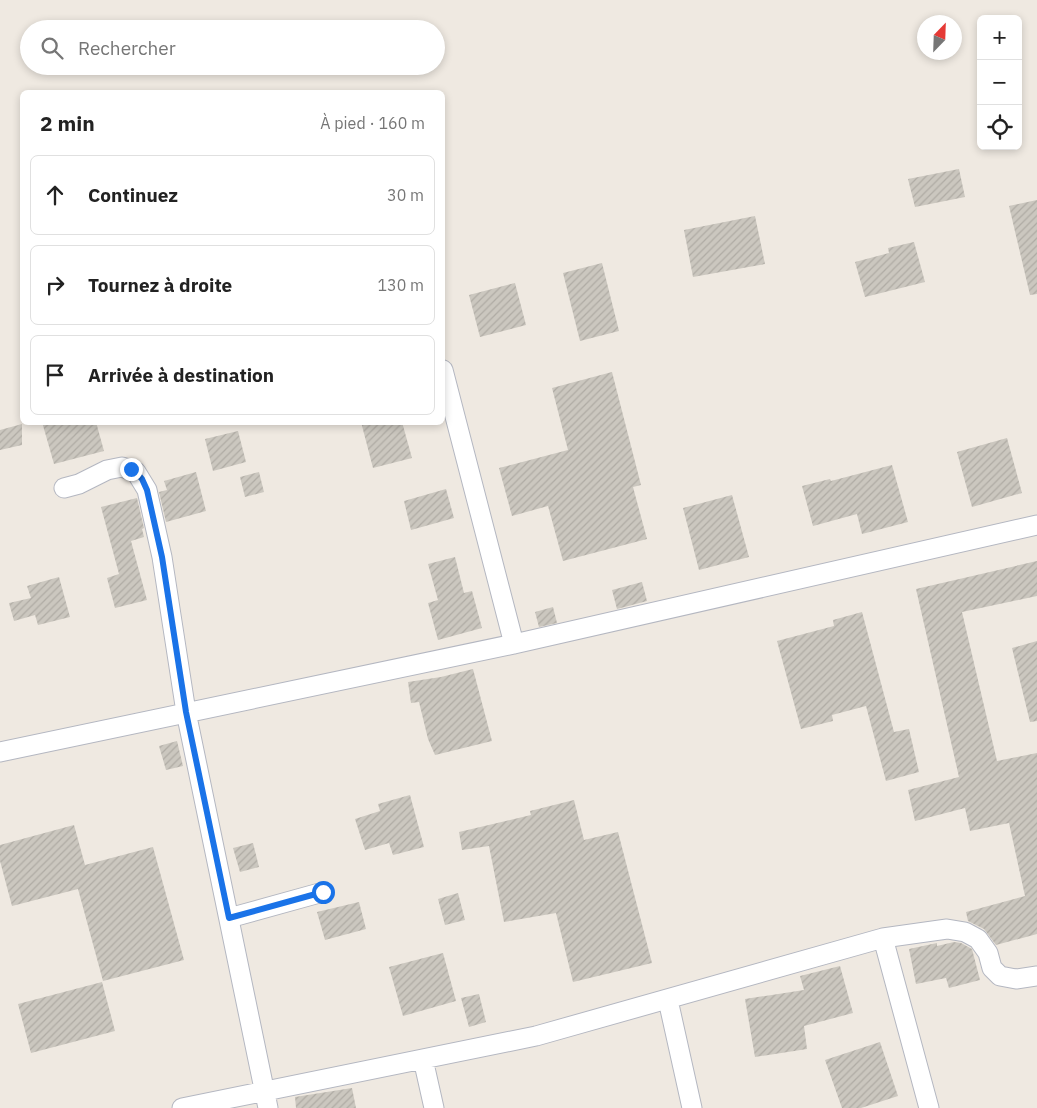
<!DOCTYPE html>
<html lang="fr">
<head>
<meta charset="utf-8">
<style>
	:root { --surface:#fff; --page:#f6f6f6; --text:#222; --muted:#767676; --line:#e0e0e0 }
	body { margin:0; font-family:"IBM Plex Sans",sans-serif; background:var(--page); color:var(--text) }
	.controls { position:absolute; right:15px; top:15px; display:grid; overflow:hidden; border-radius:8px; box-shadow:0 2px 8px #0003 }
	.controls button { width:45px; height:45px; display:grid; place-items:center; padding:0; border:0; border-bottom:1px solid var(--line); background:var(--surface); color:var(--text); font:25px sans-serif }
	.compass { position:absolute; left:917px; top:15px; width:45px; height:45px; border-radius:50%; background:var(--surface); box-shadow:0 2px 8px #0003; rotate:23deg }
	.stop { position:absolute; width:15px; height:15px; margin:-11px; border:4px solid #1a73e8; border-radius:50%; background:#fff }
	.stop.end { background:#1a73e8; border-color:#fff; box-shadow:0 1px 5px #0008 }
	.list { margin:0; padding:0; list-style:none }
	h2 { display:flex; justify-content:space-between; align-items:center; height:65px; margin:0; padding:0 20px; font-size:21px }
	h2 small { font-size:16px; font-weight:400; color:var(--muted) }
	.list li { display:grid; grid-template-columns:32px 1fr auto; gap:15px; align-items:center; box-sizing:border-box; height:80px; margin:0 10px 10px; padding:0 10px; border:1px solid var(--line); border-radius:8px }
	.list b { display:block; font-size:19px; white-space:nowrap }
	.list em { font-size:16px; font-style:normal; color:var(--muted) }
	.icon { flex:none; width:28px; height:28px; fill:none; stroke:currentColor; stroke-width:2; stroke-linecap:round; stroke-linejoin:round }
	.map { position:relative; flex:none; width:1037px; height:1108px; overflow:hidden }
	.search { position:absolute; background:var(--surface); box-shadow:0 2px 8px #0003; left:20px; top:20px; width:425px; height:55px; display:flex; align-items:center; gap:12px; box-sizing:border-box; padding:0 18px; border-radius:28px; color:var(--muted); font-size:19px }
	.panel { position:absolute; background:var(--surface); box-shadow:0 2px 8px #0003; left:20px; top:90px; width:425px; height:335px; border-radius:8px }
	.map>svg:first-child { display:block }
	.building { fill:url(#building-hatch) }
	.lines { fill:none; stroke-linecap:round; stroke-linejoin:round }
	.minor-casing { stroke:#b4b7c1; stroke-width:21 }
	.minor { stroke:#fff; stroke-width:19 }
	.route { stroke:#1a73e8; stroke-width:6 }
</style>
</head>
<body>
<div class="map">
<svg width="1037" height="1108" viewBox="0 0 1037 1108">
	<defs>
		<pattern id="building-hatch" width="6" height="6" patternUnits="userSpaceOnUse" patternTransform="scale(1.25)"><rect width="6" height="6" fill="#cbc7bf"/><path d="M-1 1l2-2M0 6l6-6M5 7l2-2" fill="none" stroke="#afaba4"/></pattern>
	</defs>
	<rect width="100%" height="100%" fill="#efe9e1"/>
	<!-- building -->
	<path class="building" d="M 959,169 L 965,197 L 915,207 L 908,179 Z
		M 1037,200 L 1037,294 L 1030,295 L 1009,206 Z
		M 755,216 L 765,264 L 693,277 L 684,230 Z
		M 914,242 L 925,282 L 865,297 L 855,262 L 889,253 L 888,248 Z
		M 602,263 L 619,331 L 580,341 L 563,273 Z
		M 515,283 L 526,325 L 480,337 L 469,295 Z
		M 612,372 L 641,485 L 633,487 L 647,539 L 563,561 L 548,506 L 512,516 L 499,468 L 568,450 L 552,388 Z
		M 42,422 L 96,422 L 104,451 L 54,464 Z
		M 361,422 L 402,422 L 412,458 L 373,468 Z
		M 22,424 L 22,445 L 0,450 L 0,430 Z
		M 238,431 L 246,462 L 213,471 L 205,439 Z
		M 1007,438 L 1022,493 L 972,507 L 957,452 Z
		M 892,465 L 908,522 L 862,534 L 857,514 L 813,526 L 802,486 L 830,479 L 831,481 Z
		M 196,472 L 206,511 L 166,522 L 159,492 L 167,490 L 164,481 Z
		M 259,472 L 264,492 L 245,497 L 240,477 Z
		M 446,489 L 454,518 L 411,530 L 404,501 Z
		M 732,495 L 749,557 L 699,570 L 683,508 Z
		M 137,498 L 144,528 L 142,529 L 144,537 L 131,541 L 147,600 L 115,608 L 107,578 L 119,574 L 101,507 Z
		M 455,557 L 464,593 L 472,591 L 482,628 L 438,640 L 428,603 L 438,600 L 428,564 Z
		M 1037,561 L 1037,596 L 962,612 L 997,761 L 1037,753 L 1037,934 L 996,945 L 984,929 L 968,921 L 966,912 L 1025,896 L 1009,823 L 970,831 L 965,808 L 915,821 L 908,790 L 959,777 L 916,589 Z
		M 59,577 L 70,617 L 38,625 L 35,615 L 14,621 L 9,603 L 31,598 L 27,586 Z
		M 642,582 L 647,601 L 617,609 L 612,590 Z
		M 553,607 L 557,623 L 539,627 L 535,612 Z
		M 862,612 L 894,732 L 909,729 L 919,772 L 886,781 L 866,706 L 832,715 L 833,721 L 801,729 L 777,641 L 834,626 L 833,620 Z
		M 1037,641 L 1037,721 L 1030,722 L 1012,648 Z
		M 473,669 L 492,741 L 435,755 L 428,739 L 419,702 L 411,703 L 408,682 L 441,677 Z
		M 177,741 L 183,766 L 166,770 L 159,746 Z
		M 410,795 L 424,847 L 393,855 L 389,843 L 365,850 L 355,819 L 380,811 L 378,804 Z
		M 574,800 L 584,840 L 618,832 L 652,963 L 573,982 L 556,913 L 504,922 L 489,846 L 462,850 L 459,832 L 531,815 L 530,811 Z
		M 74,825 L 85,865 L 153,847 L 184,960 L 103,981 L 78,889 L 12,906 L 0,861 L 0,845 Z
		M 253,843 L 259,867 L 240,872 L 233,848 Z
		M 458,893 L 465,920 L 445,925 L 438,899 Z
		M 359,902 L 366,929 L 325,940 L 317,912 Z
		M 954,942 L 961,943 L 972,949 L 980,980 L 949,988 L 946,978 L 916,984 L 909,949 L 937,943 L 937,946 Z
		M 443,953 L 456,1001 L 403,1016 L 389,967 Z
		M 840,966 L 853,1013 L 804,1026 L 807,1049 L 755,1057 L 745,999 L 804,990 L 800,976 Z
		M 102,982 L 115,1031 L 31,1053 L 18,1004 Z
		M 479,994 L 486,1022 L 469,1027 L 461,998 Z
		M 880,1042 L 898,1096 L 861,1108 L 842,1108 L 825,1060 Z
		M 352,1088 L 356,1108 L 296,1108 L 295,1097 Z"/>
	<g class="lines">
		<defs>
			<path id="minor" d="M 443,370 L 514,644
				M 64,488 L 79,484 L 107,470 L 122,467 L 136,472 L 147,490 L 162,557 L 186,712 L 268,1108
				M 0,752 L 514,644 L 1037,525
				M 229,918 L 323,892
				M 883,938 L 929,1108
				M 668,1000 L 692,1108
				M 423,1059 L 434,1108
				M 182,1108 L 536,1036 L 883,938 L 947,929 L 965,932 L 978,939 L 988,953 L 992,968 L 1000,976 L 1016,979 L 1037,976"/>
		</defs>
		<!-- minor casing -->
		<use href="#minor" class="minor-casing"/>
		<!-- minor -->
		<use href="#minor" class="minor"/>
	</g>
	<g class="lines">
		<!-- route -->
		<path class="route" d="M 131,469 L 136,472 L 142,479 L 147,490 L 162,557 L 186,712 L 229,918 L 323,892"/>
	</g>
</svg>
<div class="controls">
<button>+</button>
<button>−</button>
<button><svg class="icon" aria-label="locate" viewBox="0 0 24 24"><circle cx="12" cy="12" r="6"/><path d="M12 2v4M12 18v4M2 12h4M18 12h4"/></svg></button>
</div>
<svg class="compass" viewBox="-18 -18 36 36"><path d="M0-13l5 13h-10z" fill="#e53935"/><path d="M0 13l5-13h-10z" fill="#767676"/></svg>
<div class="stop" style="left:323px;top:892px"></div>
<div class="stop end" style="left:131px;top:469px"></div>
<div class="search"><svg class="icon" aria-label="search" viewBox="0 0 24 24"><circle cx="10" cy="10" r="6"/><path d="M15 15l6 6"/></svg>Rechercher</div>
<section class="panel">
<h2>2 min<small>À pied · 160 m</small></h2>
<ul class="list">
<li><svg class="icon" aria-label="ahead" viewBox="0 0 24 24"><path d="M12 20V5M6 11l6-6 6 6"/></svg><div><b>Continuez</b></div><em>30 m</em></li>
<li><svg class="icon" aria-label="right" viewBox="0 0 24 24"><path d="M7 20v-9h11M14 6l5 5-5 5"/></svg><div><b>Tournez à droite</b></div><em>130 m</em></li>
<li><svg class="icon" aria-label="arrive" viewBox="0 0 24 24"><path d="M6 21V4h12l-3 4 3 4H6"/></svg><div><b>Arrivée à destination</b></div></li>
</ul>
</section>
</div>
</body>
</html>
